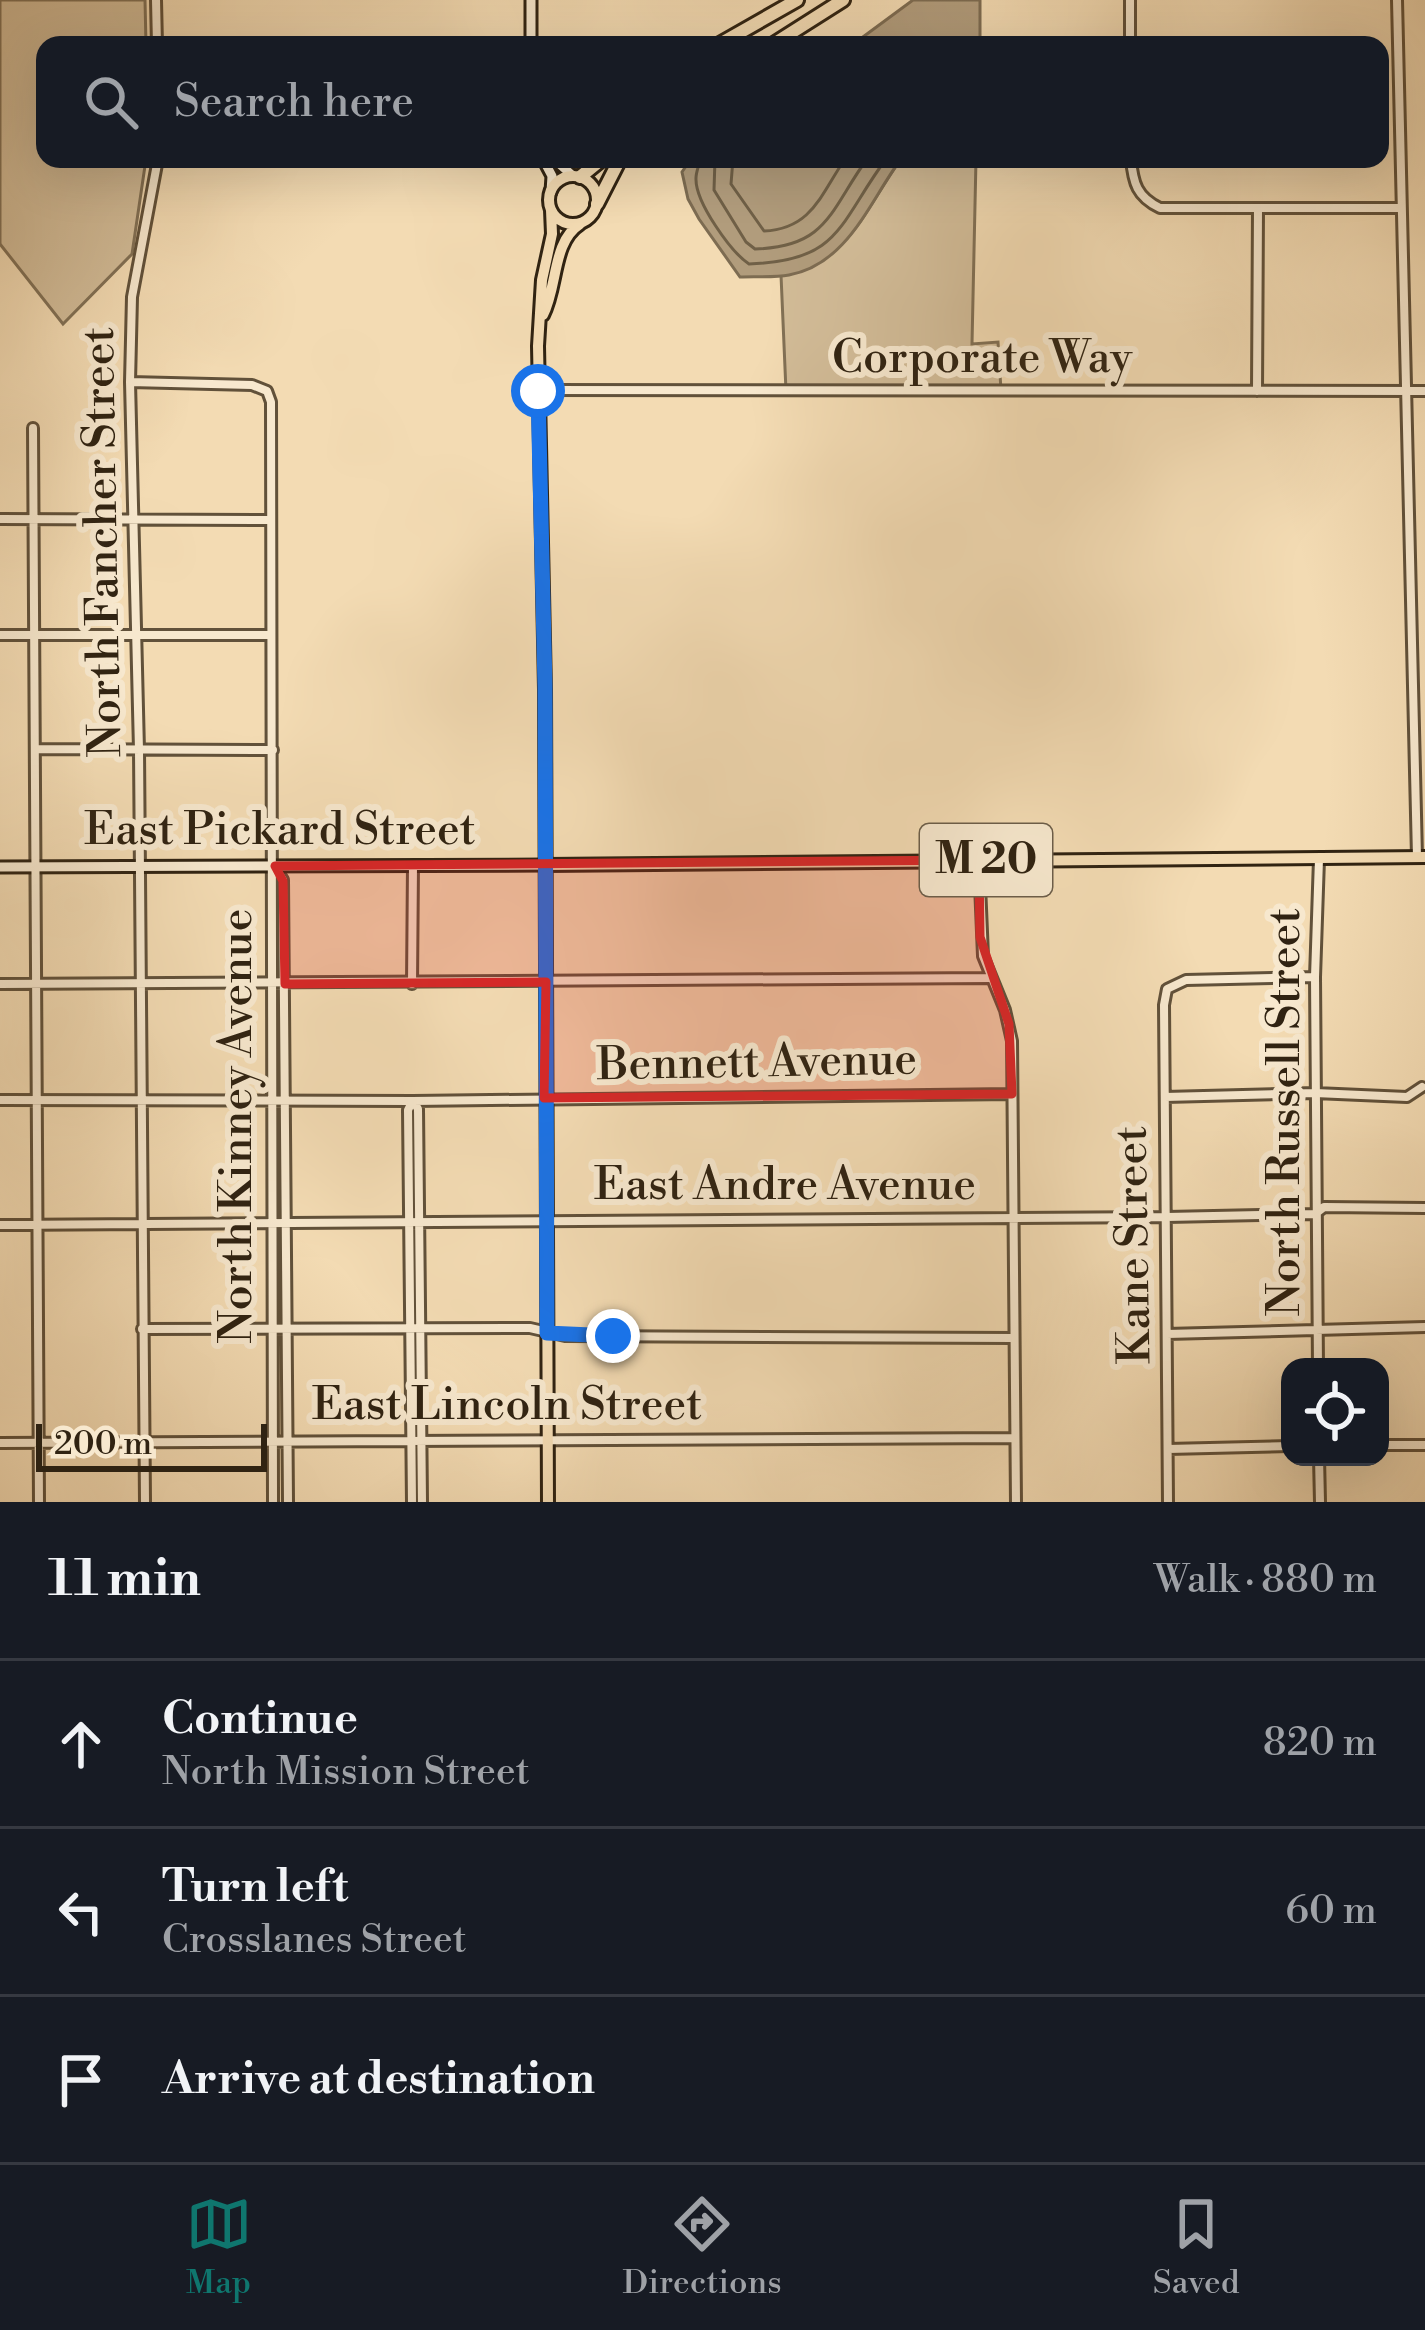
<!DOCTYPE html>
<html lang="en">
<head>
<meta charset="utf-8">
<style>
	:root { --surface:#171b24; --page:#20242c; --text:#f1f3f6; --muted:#9ea1a6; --line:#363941; --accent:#0f766e }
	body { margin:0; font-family:"Libre Bodoni",serif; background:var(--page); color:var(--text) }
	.controls { position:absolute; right:36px; bottom:36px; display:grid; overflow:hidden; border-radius:24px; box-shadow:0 12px 48px #0002 }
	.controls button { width:108px; height:108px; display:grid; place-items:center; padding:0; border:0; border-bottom:3px solid var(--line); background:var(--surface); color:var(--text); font:60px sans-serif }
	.scale { position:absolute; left:36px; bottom:30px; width:231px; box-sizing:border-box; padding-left:12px; border:6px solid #302312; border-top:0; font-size:33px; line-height:42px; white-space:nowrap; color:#302312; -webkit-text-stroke:9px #f7e8ce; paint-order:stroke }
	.stop { position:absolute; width:36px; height:36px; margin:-27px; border:9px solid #1a73e8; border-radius:50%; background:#fff }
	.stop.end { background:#1a73e8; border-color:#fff; box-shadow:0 3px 12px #0008 }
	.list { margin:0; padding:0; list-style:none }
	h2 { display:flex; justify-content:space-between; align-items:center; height:156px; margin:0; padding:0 48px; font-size:51px }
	h2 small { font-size:39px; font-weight:400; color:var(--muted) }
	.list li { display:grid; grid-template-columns:78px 1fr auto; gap:36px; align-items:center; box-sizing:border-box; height:168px; padding:0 48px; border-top:3px solid var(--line) }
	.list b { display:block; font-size:45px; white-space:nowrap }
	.list p { margin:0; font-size:39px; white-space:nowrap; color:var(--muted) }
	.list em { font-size:39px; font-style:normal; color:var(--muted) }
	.icon { flex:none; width:66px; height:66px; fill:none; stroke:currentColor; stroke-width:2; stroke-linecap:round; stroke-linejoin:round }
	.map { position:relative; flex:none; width:1425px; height:1502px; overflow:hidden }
	.search { position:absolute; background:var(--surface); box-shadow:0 12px 48px #0002; left:36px; right:36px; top:36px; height:132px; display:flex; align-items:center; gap:30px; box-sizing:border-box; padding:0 42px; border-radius:24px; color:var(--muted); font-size:45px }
	.sheet { height:660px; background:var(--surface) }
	nav { display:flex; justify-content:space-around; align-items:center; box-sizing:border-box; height:168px; border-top:3px solid var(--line); background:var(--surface); font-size:33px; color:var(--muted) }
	nav a { display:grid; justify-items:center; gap:6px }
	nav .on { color:var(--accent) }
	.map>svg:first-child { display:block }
	.green { fill:#d2bc98; stroke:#817055; stroke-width:3 }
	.water { fill:#b19c7c; stroke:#7d6c52; stroke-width:3 }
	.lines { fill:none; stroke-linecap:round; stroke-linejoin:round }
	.shore { stroke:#706047; stroke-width:3 }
	.street-casing { stroke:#61513a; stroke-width:14 }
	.secondary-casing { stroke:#302312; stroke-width:15 }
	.primary-casing { stroke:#302312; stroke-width:16 }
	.highway-casing { stroke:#302312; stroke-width:18 }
	.street { stroke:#f7e8ce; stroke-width:8 }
	.secondary { stroke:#f7e8ce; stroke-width:9 }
	.primary { stroke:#f3dbb3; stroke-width:10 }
	.highway { stroke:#f3dbb3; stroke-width:12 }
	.route { stroke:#1a73e8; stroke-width:15 }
	.marked { fill:#d62828; fill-opacity:0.2; stroke:#d62828; stroke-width:9; stroke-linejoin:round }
	.labels { text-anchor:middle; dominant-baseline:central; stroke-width:12; stroke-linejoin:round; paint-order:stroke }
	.shield { fill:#f7e8ce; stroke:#6c5e4a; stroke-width:3 }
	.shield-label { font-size:42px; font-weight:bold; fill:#302312 }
	.street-label { font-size:45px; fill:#302312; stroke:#f7e8ce }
</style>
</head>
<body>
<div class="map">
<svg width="1425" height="1502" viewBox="0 0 1425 1502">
	<rect width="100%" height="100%" fill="#f3dbb3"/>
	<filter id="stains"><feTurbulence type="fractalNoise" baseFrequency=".00167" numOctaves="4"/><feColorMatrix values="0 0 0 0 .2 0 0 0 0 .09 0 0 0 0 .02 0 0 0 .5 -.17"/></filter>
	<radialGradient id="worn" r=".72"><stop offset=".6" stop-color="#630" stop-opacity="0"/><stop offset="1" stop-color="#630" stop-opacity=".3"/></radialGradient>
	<!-- green -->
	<path class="green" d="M 0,0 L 145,0 L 146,45 L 45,45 L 45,159 L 146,159 L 132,254 L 63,324 L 0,244 Z
		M 901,159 L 976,159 L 972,344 L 998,342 L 1001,390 L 786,391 L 781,275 C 853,257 861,215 901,159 Z"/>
	<!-- water -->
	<path class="water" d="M 913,0 L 980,0 L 980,45 L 852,45 Z
		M 691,159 L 901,159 C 869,202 848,264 789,275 C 774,278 756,276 740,277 L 699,219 L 688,199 L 682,172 Z"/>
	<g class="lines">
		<!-- shore -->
		<path class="shore" d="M 700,159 C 699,166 696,172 696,178 C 695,202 731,252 749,264 C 841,261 838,224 886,159
			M 715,159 L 714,190 L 746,242 L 755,249 C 828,247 830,210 867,159
			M 733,159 L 731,184 L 764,231 C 812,229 821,194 845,159"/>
		<defs>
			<path id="street" d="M 156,0 L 157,45
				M 1130,0 L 1130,45
				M 1397,0 L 1417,857
				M 1131,159 C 1133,183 1137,197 1160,208 L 1399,208
				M 130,382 L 252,385 L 267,391 L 271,402 L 273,1502
				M 539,390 L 1425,391
				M 1257,391 L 1258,208
				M 33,428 L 39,1502
				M 0,519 L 269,520
				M 0,635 L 269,635
				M 36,749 L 273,750
				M 979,861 L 983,956 L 1005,1010 L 1012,1041 L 1016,1502
				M 275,867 L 283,880 L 288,1502
				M 0,984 L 989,978
				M 412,984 L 413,865
				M 1165,1097 L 1315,1093 L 1407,1097 L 1422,1087
				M 0,1100 L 413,1101 L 1012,1094
				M 414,1102 L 418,1109 L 422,1502
				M 0,1225 L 1167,1217 L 1315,1214 L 1324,1207 L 1425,1208
				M 142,1329 L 530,1328 L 565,1336 L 1014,1338
				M 1167,1334 L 1425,1327
				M 1318,1367 L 1315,977 L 1319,859
				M 0,1443 L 1014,1438
				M 1380,1445 L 1425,1445
				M 1168,1449 L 1290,1446
				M 1319,1457 L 1320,1502
				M 145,1502 L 139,750 L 130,382 L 132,297 L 158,159
				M 412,1502 L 408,1110 L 412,1102
				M 1168,1502 L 1164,1005 L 1167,989 L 1186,980 L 1315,977"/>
			<path id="secondary" d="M 531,0 L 531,45
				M 543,159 L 552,176 L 551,192
				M 554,159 L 573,176
				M 0,867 L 546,865"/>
			<path id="primary" d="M549 200a24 24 0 1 1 48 0a24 24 0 1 1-48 0Z
				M 543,315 C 558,286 552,242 580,224
				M 546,865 L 1425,857
				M 548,1502 L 545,689 L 538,346 L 542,280 L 552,234 L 551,210"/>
			<path id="highway" d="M 718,45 L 797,0
				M 772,45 L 843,0
				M 580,177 L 602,159
				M 597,204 L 620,159"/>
		</defs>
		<!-- street casing -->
		<use href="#street" class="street-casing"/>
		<!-- secondary casing -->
		<use href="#secondary" class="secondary-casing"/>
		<!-- primary casing -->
		<use href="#primary" class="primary-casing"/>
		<!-- highway casing -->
		<use href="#highway" class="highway-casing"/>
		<!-- street -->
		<use href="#street" class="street"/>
		<!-- secondary -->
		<use href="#secondary" class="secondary"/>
		<!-- primary -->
		<use href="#primary" class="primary"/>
		<!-- highway -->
		<use href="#highway" class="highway"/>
	</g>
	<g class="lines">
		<!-- route -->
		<path class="route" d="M 538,391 L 545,686 L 547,1333 L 613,1336"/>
	</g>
	<!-- marked area -->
	<path class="marked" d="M 979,860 L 980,937 L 1009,1024 L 1012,1094 L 544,1098 L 546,982 L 285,984 L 283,881 L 275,866 Z"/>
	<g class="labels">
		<!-- shield labels -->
		<rect class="shield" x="920" y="824" width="132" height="72" rx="9"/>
		<g class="shield-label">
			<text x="986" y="860">M 20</text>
		</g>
		<!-- street labels -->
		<g class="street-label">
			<text x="982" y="358">Corporate Way</text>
			<text transform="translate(103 542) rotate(-91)">North Fancher Street</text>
			<text x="280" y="830">East Pickard Street</text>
			<text transform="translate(757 1063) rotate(-1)">Bennett Avenue</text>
			<text transform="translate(1285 1112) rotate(-90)">North Russell Street</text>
			<text transform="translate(237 1126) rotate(-90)">North Kinney Avenue</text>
			<text x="785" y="1185">East Andre Avenue</text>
			<text transform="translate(1134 1245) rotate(-91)">Kane Street</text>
			<text x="507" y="1405">East Lincoln Street</text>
		</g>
	</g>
	<rect width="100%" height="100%" filter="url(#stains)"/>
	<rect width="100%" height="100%" fill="url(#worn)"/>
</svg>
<div class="controls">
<button><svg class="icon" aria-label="locate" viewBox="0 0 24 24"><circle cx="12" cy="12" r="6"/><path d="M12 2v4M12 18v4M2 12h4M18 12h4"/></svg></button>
</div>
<div class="scale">200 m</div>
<div class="stop" style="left:538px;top:391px"></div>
<div class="stop end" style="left:613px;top:1336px"></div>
<div class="search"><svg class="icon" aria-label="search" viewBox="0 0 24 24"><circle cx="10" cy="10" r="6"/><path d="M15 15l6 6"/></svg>Search here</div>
</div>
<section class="sheet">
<h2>11 min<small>Walk · 880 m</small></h2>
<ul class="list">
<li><svg class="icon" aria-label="ahead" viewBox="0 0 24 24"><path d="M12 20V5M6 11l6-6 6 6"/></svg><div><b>Continue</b><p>North Mission Street</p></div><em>820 m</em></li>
<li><svg class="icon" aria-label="left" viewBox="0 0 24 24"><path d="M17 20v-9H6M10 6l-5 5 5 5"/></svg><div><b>Turn left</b><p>Crosslanes Street</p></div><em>60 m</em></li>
<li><svg class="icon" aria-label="arrive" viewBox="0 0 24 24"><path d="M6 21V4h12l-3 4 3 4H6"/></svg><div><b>Arrive at destination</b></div></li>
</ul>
</section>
<nav>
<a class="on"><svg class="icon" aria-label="map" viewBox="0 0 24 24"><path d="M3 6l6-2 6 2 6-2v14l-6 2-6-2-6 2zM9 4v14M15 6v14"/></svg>Map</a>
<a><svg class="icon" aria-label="directions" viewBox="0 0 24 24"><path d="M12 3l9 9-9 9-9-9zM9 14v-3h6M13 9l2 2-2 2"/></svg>Directions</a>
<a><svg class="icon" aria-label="saved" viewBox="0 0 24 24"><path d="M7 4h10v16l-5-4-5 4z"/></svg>Saved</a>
</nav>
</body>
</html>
